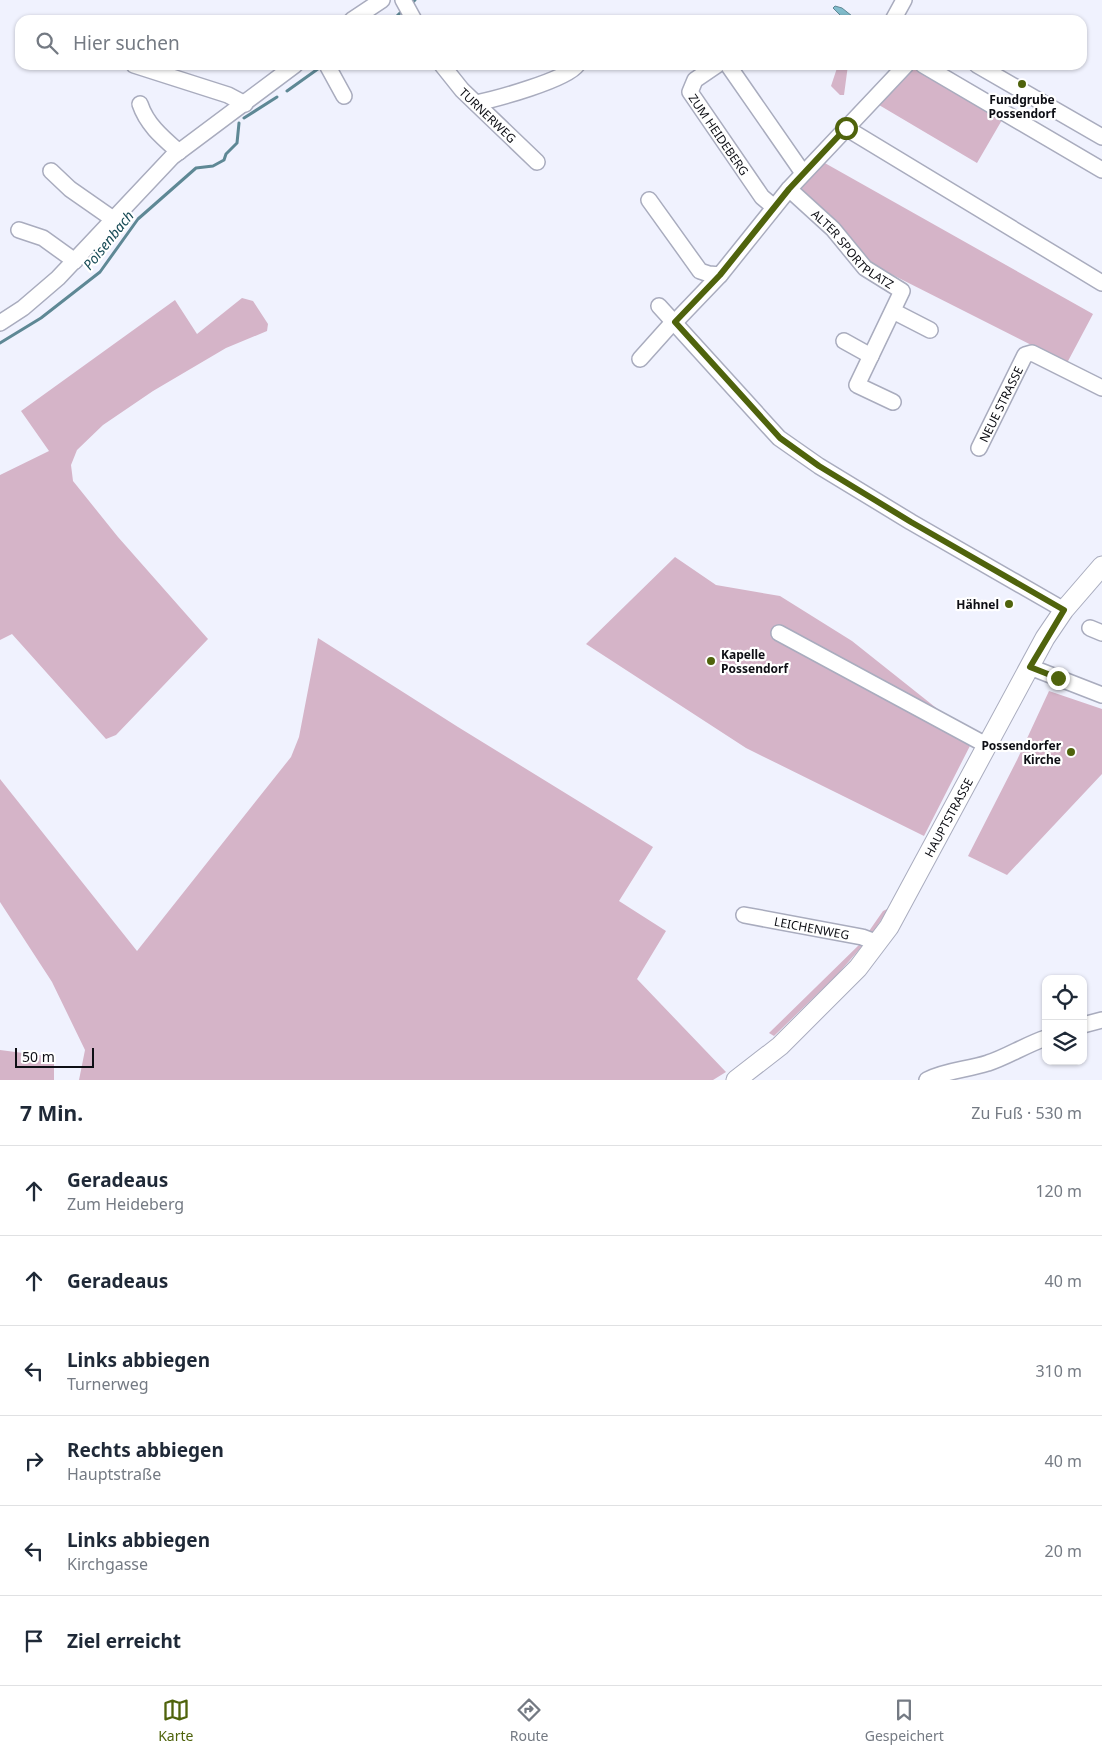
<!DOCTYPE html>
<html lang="de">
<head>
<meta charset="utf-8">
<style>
	:root { --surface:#fff; --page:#f6f6f7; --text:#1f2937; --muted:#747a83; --line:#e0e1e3; --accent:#4f630c }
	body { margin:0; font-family:"Noto Sans",sans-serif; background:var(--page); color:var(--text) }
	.controls { position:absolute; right:15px; bottom:15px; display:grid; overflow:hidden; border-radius:10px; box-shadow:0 1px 4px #0004 }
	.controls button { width:45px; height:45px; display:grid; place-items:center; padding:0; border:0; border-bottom:1px solid var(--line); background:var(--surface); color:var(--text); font:25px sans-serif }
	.scale { position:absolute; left:15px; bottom:12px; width:79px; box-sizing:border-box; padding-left:5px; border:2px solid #0e0f15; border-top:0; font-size:14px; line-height:18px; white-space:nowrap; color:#0e0f15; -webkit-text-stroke:4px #fff; paint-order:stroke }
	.stop { position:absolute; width:15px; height:15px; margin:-11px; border:4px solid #4f630c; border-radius:50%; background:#fff }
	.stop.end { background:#4f630c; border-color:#fff; box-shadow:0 1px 5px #0008 }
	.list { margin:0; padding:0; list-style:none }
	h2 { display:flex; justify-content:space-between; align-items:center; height:65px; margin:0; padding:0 20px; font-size:21px }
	h2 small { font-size:16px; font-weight:400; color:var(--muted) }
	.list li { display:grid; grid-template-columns:32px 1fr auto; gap:15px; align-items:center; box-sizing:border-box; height:90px; padding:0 20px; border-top:1px solid var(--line) }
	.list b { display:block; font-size:19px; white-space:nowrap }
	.list p { margin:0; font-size:16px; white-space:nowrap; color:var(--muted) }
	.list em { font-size:16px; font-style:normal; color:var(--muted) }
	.icon { flex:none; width:28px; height:28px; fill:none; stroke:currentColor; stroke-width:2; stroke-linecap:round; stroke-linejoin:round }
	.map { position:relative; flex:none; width:1102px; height:1080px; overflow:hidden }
	.search { position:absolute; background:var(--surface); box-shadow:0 1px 4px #0004; left:15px; right:15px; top:15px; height:55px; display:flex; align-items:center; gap:12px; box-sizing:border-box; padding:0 18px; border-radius:15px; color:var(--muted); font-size:19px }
	.sheet { height:605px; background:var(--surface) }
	nav { display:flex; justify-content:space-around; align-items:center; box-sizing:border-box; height:70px; border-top:1px solid var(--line); background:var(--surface); font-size:14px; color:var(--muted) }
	nav a { display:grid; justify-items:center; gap:2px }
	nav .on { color:var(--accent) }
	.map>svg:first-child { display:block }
	.green { fill:#d5b4c8 }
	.water { fill:#81bccc; stroke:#5e8895 }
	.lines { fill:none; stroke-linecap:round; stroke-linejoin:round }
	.stream { stroke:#5e8895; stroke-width:3 }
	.minor-casing { stroke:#a9acbe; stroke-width:18 }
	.major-casing { stroke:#a9acbe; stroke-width:21 }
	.minor { stroke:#fff; stroke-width:15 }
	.major { stroke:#fff; stroke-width:19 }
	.route { stroke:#4f630c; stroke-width:6 }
	.poi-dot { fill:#4f630c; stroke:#fff; stroke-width:2 }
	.labels { text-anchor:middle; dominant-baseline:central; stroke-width:4.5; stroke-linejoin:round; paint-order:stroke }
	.poi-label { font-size:12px; font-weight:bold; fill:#0e0f15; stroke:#fff; text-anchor:end }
	.street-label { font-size:12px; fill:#0e0f15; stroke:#fff }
	.water-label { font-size:14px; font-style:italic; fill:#174b56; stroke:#fff }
</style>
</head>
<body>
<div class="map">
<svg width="1102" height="1080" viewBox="0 0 1102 1080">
	<rect width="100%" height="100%" fill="#f0f2fe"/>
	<!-- green -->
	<path class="green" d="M 838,65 L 848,65 L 844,95 L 840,95 L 831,86 Z
		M 913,68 L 1002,120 L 977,163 L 879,105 Z
		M 823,162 L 1093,314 L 1067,363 L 867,262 L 800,188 Z
		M 242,298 L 253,301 L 268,324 L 267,331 L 226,348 L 153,391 L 103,425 L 77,450 L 71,465 L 73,481 L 118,537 L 208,639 L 116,735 L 106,739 L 12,634 L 0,640 L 0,475 L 49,451 L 21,411 L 175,300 L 197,334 Z
		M 675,557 L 716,585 L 780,596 L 852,641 L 974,738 L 924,836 L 746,748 L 586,644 Z
		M 318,638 L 458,727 L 653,847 L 619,901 L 666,931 L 637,979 L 726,1072 L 713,1080 L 79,1080 L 85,1050 L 52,982 L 0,902 L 0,779 L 137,951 L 291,757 L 299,737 Z
		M 1049,691 L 1102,709 L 1102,774 L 1007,875 L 968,856 L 1017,760 Z
		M 889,908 L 871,935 L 867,934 L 883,911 Z
		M 862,942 L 864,944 L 837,975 L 774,1036 L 769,1033 Z
		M 0,1050 L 54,1057 L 54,1080 L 0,1080 Z"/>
	<!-- water -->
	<path class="water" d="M 835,6 L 842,8 L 857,20 L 845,20 L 833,8 Z"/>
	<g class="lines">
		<!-- stream -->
		<path class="stream" d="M 413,2 L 415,0
			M 393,20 L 403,10
			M 287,91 L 322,66
			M 244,118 L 277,97
			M 0,343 L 41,318 L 100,272 L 138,219 L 196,168 L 213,166 L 224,160 L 226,154 L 237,143 L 239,123"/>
		<defs>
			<g id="minor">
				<path d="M 403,0 L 414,20"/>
				<path d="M 352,20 L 382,0"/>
				<path d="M 893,20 L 904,0"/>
				<path d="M 134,65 L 228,95 L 245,104"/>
				<path d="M 327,65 L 344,96"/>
				<path id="s1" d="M 442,65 L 462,90 L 537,162"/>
				<path id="s2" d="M 717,65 L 695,80 L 690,92 L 762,197 L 774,207"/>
				<path d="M 728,65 L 803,173"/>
				<path d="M 923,65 L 1102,170"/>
				<path d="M 977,65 L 1102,137"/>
				<path d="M 476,103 C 496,99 566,80 577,65"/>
				<path d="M 140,104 C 147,125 163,138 179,152"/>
				<path d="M 846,128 L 1102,283"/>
				<path d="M 51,171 L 70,189 L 113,219"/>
				<path id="s3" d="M 789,189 L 833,229 L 865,268 L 902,291 L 857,385 L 893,402"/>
				<path d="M 649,200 L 700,271 L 709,274 L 720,275 L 789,189 L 906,65"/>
				<path d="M 19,230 L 43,238 L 75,261"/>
				<path d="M 659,306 L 779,438 L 819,466 L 911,522 L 1064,610"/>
				<path d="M 893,311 L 930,330"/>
				<path d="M 675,322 L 720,275"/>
				<path d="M 0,323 L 23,308 L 58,278 L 172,157 L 295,65"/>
				<path d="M 844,341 L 871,356"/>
				<path d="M 640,359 L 674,321"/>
				<path id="s4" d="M 979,448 L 1025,355 L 1032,353 L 1102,388"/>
				<path d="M 1090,628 L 1102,633"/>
				<path d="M 779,633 L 988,746"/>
				<path d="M 1030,667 L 1102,695"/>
				<path id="s5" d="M 744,915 L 862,937 L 878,943"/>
				<path d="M 1083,1025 L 1102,1020"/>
				<path d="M 927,1080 C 947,1070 967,1070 988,1063 C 1005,1058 1027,1044 1046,1038"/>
			</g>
			<g id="major">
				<path id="s6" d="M 736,1080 L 780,1046 L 858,968 L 889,927 L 1045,638 L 1064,610 L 1102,566"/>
			</g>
		</defs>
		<!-- minor casing -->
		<use href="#minor" class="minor-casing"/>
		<!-- major casing -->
		<use href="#major" class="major-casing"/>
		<!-- minor -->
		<use href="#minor" class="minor"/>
		<!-- major -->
		<use href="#major" class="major"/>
	</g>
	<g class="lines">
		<!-- route -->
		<path class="route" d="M 846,128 L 789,189 L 720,275 L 675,322 L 780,438 L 819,466 L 911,522 L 1064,610 L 1030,667 L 1058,678"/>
	</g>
	<!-- markers -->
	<g class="poi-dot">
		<circle cx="1022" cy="84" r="5"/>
		<circle cx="1009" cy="604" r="5"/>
		<circle cx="711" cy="661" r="5"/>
		<circle cx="1071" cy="752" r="5"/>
	</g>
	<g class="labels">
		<!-- poi labels -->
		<g class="poi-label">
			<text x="1022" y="99" text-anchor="middle">Fundgrube<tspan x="1022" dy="14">Possendorf</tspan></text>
			<text x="999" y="604">Hähnel</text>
			<text x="721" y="654" text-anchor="start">Kapelle<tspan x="721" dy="14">Possendorf</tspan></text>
			<text x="1061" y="745">Possendorfer<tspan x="1061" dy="14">Kirche</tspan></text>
		</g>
		<!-- street labels -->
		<g class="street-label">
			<text stroke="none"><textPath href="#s1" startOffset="68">TURNERWEG</textPath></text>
			<text stroke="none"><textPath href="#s2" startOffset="91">ZUM HEIDEBERG</textPath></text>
			<text stroke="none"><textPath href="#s3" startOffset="88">ALTER SPORTPLATZ</textPath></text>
			<text stroke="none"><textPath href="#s4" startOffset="49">NEUE STRASSE</textPath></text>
			<text stroke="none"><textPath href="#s6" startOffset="342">HAUPTSTRASSE</textPath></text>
			<text stroke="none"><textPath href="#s5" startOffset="69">LEICHENWEG</textPath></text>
		</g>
		<!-- water labels -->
		<g class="water-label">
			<text transform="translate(108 240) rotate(-51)">Poisenbach</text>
		</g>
	</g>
</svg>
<div class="controls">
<button><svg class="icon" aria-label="locate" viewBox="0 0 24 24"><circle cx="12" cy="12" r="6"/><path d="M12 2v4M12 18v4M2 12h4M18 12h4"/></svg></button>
<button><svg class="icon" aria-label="layers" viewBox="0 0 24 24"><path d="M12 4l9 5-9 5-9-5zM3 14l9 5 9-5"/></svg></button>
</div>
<div class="scale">50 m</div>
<div class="stop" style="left:846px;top:128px"></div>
<div class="stop end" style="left:1058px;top:678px"></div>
<div class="search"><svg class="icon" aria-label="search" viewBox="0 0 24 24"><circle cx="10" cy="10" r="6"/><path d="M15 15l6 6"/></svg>Hier suchen</div>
</div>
<section class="sheet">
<h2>7 Min.<small>Zu Fuß · 530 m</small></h2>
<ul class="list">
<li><svg class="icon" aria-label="ahead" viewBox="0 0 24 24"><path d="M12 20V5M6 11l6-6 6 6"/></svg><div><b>Geradeaus</b><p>Zum Heideberg</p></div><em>120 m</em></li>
<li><svg class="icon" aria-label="ahead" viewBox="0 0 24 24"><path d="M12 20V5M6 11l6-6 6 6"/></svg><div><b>Geradeaus</b></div><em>40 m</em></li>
<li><svg class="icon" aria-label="left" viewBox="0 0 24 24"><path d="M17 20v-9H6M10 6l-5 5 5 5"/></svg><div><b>Links abbiegen</b><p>Turnerweg</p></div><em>310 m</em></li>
<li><svg class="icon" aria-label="right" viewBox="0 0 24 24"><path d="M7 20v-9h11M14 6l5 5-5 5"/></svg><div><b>Rechts abbiegen</b><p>Hauptstraße</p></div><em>40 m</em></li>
<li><svg class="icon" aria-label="left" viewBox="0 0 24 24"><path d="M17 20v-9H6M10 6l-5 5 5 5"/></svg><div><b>Links abbiegen</b><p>Kirchgasse</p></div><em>20 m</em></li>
<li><svg class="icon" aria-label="arrive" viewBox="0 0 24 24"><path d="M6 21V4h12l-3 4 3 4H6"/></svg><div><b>Ziel erreicht</b></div></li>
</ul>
</section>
<nav>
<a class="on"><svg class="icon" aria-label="map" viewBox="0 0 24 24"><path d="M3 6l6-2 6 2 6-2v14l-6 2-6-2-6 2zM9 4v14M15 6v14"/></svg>Karte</a>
<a><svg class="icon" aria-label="directions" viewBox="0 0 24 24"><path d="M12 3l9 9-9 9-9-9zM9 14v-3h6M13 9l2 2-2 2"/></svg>Route</a>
<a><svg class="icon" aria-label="saved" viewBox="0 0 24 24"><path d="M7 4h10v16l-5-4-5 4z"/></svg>Gespeichert</a>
</nav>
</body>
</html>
